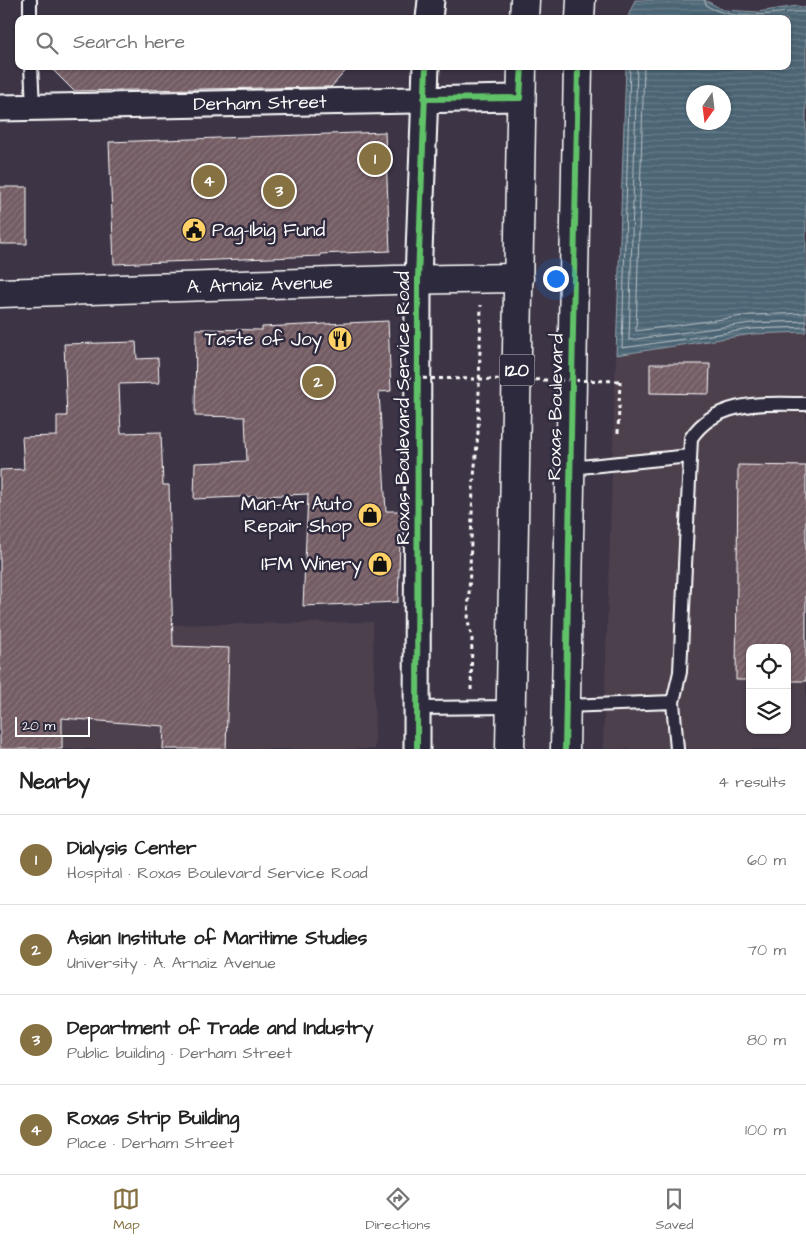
<!DOCTYPE html>
<html lang="en">
<head>
<meta charset="utf-8">
<style>
	:root { --surface:#fff; --page:#f6f6f6; --text:#222; --muted:#767676; --line:#e0e0e0; --accent:#857141 }
	body { margin:0; font-family:"Architects Daughter",sans-serif; background:var(--page); color:var(--text) }
	.controls { position:absolute; right:15px; bottom:15px; display:grid; overflow:hidden; border-radius:10px; box-shadow:0 1px 4px #0004 }
	.controls button { width:45px; height:45px; display:grid; place-items:center; padding:0; border:0; border-bottom:1px solid var(--line); background:var(--surface); color:var(--text); font:25px sans-serif }
	.compass { position:absolute; left:686px; top:85px; width:45px; height:45px; border-radius:50%; background:var(--surface); box-shadow:0 1px 4px #0004; rotate:194deg }
	.scale { position:absolute; left:15px; bottom:12px; width:75px; box-sizing:border-box; padding-left:5px; border:2px solid #fff; border-top:0; font-size:14px; line-height:18px; white-space:nowrap; color:#fff; -webkit-text-stroke:4px #2f2a3d; paint-order:stroke }
	.you { position:absolute; left:555px; top:278px; width:18px; height:18px; margin:-12px; border:4px solid #fff; border-radius:50%; background:#1a73e8; box-shadow:0 0 0 8px #1a73e833 }
	.badge { display:grid; place-items:center; width:32px; height:32px; border-radius:50%; background:var(--accent); color:#fff; font-size:16px; font-weight:700 }
	.pin { position:absolute; translate:-50% -50%; border:2px solid #fff; box-shadow:0 1px 5px #0006 }
	.list { margin:0; padding:0; list-style:none }
	h2 { display:flex; justify-content:space-between; align-items:center; height:65px; margin:0; padding:0 20px; font-size:21px }
	h2 small { font-size:16px; font-weight:400; color:var(--muted) }
	.list li { display:grid; grid-template-columns:32px 1fr auto; gap:15px; align-items:center; box-sizing:border-box; height:90px; padding:0 20px; border-top:1px solid var(--line) }
	.list b { display:block; font-size:19px; white-space:nowrap }
	.list p { margin:0; font-size:16px; white-space:nowrap; color:var(--muted) }
	.list em { font-size:16px; font-style:normal; color:var(--muted) }
	.icon { flex:none; width:28px; height:28px; fill:none; stroke:currentColor; stroke-width:2; stroke-linecap:round; stroke-linejoin:round }
	.map { position:relative; flex:none; width:806px; height:749px; overflow:hidden }
	.search { position:absolute; background:var(--surface); box-shadow:0 1px 4px #0004; left:15px; right:15px; top:15px; height:55px; display:flex; align-items:center; gap:12px; box-sizing:border-box; padding:0 18px; border-radius:10px; color:var(--muted); font-size:19px }
	.sheet { height:425px; background:var(--surface) }
	nav { display:flex; justify-content:space-around; align-items:center; box-sizing:border-box; height:70px; border-top:1px solid var(--line); background:var(--surface); font-size:14px; color:var(--muted) }
	nav a { display:grid; justify-items:center; gap:2px }
	nav .on { color:var(--accent) }
	.map>svg:first-child { display:block }
	.built { fill:#4d404e; fill-rule:evenodd }
	.water { fill:url(#water-rules); stroke:#94a3ac; fill-rule:evenodd }
	.lines { fill:none; stroke-linecap:round; stroke-linejoin:round }
	.shore { stroke:#b7c1c7; stroke-width:1 }
	.building { fill:url(#building-hatch); stroke:#fff }
	.service-casing { stroke:#fff; stroke-width:16 }
	.minor-casing { stroke:#fff; stroke-width:29 }
	.secondary-casing { stroke:#fff; stroke-width:31 }
	.trunk-casing { stroke:#fff; stroke-width:31 }
	.path { stroke:#fff; stroke-width:3; stroke-dasharray:4 4; stroke-linecap:butt }
	.service { stroke:#2f2a3d; stroke-width:12 }
	.minor { stroke:#2f2a3d; stroke-width:25 }
	.secondary { stroke:#2f2a3d; stroke-width:28 }
	.trunk { stroke:#2f2a3d; stroke-width:28 }
	.path-bridge { stroke:#fff; stroke-width:3; stroke-dasharray:4 4; stroke-linecap:butt }
	.cycleway-casing { stroke:#2f2a3d; stroke-width:9 }
	.cycleway { stroke:#61c268; stroke-width:6 }
	.labels { text-anchor:middle; dominant-baseline:central; stroke-width:5; stroke-linejoin:round; paint-order:stroke }
	.shield { fill:#2f2a3d; stroke:#c1bfc5; stroke-width:1 }
	.shield-label { font-size:18px; font-weight:bold; fill:#fff }
	.street-label { font-size:19px; fill:#fff; stroke:#2f2a3d }
	.poi-label { font-size:19px; fill:#fff; stroke:#2f2a3d; text-anchor:end }
</style>
</head>
<body>
<div class="map">
<svg width="806" height="749" viewBox="0 0 806 749">
	<defs>
		<pattern id="water-rules" width="6" height="5" patternUnits="userSpaceOnUse" patternTransform="scale(1.25)"><rect width="6" height="5" fill="#4c6574"/><path d="M0 2.5h6" fill="none" stroke="#677c89"/></pattern>
		<pattern id="building-hatch" width="6" height="6" patternUnits="userSpaceOnUse" patternTransform="scale(1.25)"><rect width="6" height="6" fill="#735c63"/><path d="M-1 1l2-2M0 6l6-6M5 7l2-2" fill="none" stroke="#88747a"/></pattern>
	</defs>
	<rect width="100%" height="100%" fill="#3d3445"/>
	<filter id="ink" filterUnits="userSpaceOnUse"><feTurbulence type="fractalNoise" baseFrequency=".02" numOctaves="2"/><feDisplacementMap in="SourceGraphic" scale="10" xChannelSelector="R" yChannelSelector="G"/><feConvolveMatrix kernelMatrix="1 2 1 2 8 2 1 2 1" color-interpolation-filters="sRGB"/></filter>
	<g filter="url(#ink)">
		<!-- built -->
		<path class="built" d="M 806,332 L 806,749 L 603,749 L 616,355 L 753,334 ZM 750,648 L 787,648 L 787,730 L 750,730 Z
			M 373,622 L 375,749 L 0,749 L 0,627 Z"/>
		<!-- water -->
		<path class="water" d="M 635,0 L 705,0 L 723,10 L 758,12 L 797,6 L 806,8 L 806,332 L 753,334 L 616,355 L 626,66 L 787,66 L 787,19 L 627,19 ZM 694,92 L 724,92 L 724,122 L 694,122 Z"/>
		<g class="lines">
			<!-- shore -->
			<path class="shore" d="M 704,0 L 707,6 C 739,24 772,10 806,12
				M 630,66 L 622,348 L 752,329 L 806,327
				M 637,66 L 629,340 L 752,323 L 806,321
				M 644,66 L 636,331 L 751,315 L 806,313"/>
		</g>
		<!-- building -->
		<path class="building" d="M 49,66 L 350,66 L 331,87 L 74,91 Z
			M 385,132 L 390,251 L 320,254 L 321,256 L 114,264 L 109,142 Z
			M 0,187 L 27,187 L 27,244 L 0,244 Z
			M 388,321 L 391,391 L 379,392 L 386,511 L 401,511 L 398,602 L 303,606 L 308,494 L 194,499 L 195,463 L 247,461 L 245,417 L 195,416 L 196,329 L 262,330 L 262,327 Z
			M 136,342 L 137,359 L 158,358 L 159,383 L 119,384 L 121,433 L 161,432 L 163,485 L 169,485 L 173,646 L 229,648 L 226,749 L 163,749 L 164,726 L 62,718 L 62,749 L 0,749 L 0,470 L 24,469 L 22,437 L 57,436 L 57,416 L 67,416 L 64,344 Z
			M 650,364 L 710,364 L 709,394 L 650,393 Z
			M 738,465 L 806,466 L 806,681 L 787,681 L 787,648 L 750,648 L 750,680 L 736,680 Z"/>
		<g class="lines">
			<defs>
				<path id="service" d="M 30,0 L 30,19
					M 31,66 L 33,107
					M 570,468 L 690,456
					M 565,706 L 673,702
					M 418,708 L 511,707
					M 677,749 L 673,702 L 680,672 L 691,438 C 717,399 765,404 806,404"/>
				<g id="minor">
					<path d="M 429,19 L 431,0"/>
					<path id="s1" d="M 0,108 L 520,98"/>
					<path d="M 417,749 L 418,279 L 426,66"/>
				</g>
				<g id="secondary">
					<path id="s2" d="M 0,293 L 394,280 L 519,278"/>
				</g>
				<path id="trunk" d="M 524,19 L 525,0
					M 580,19 L 581,0
					M 510,749 L 522,66
					M 565,749 L 578,66"/>
			</defs>
			<!-- service casing -->
			<use href="#service" class="service-casing"/>
			<!-- minor casing -->
			<use href="#minor" class="minor-casing"/>
			<!-- secondary casing -->
			<use href="#secondary" class="secondary-casing"/>
			<!-- trunk casing -->
			<use href="#trunk" class="trunk-casing"/>
			<!-- path -->
			<path class="path" d="M 618,433 L 620,381
				M 471,690 L 472,639 L 468,621 L 473,488 L 478,433 L 481,305"/>
			<!-- service -->
			<use href="#service" class="service"/>
			<!-- minor -->
			<use href="#minor" class="minor"/>
			<!-- secondary -->
			<use href="#secondary" class="secondary"/>
			<!-- trunk -->
			<use href="#trunk" class="trunk"/>
			<!-- path-bridge -->
			<path class="path-bridge" d="M 407,378 L 620,381"/>
			<defs>
				<path id="cycleway" d="M 424,99 L 520,98 L 522,66
					M 417,749 L 418,279 L 426,66
					M 565,749 L 578,66"/>
			</defs>
			<!-- cycleway casing -->
			<use href="#cycleway" class="cycleway-casing"/>
			<!-- cycleway -->
			<use href="#cycleway" class="cycleway"/>
		</g>
	</g>
	<!-- icons -->
	<defs>
		<symbol id="civic-disc" viewBox="-11 -11 22 22"><circle r="9.5" fill="#ffd166" stroke="#2f2a3d"/><path d="M-.6-6.5H3V-4.5H.6V-3L4-1V1h2V6H-6V1h2V-1L-.6-3ZM-1.2 2.5V6h2.4V2.5Z" fill="#111"/></symbol>
		<symbol id="restaurant-disc" viewBox="-11 -11 22 22"><circle r="9.5" fill="#ffd166" stroke="#2f2a3d"/><path d="M-5-6h1v4h1v-4h1v4h1v-4h1v5L-1.5 .5V6h-2V.5L-5-1ZM5-6V6H3V1.5H1.5Q1.5-4 5-6Z" fill="#111"/></symbol>
		<symbol id="shop-disc" viewBox="-11 -11 22 22"><circle r="9.5" fill="#ffd166" stroke="#2f2a3d"/><path d="M-5-2.5h2.3a2.7 3.5 0 0 1 5.4 0H5L5.5 6h-11ZM-1.5-2.5h3a1.5 2.3 0 0 0-3 0Z" fill="#111"/></symbol>
	</defs>
	<g fill-rule="evenodd">
		<use href="#civic-disc" x="180" y="216" width="28" height="28"/>
		<use href="#restaurant-disc" x="326" y="325" width="28" height="28"/>
		<use href="#shop-disc" x="356" y="501" width="28" height="28"/>
		<use href="#shop-disc" x="366" y="550" width="28" height="28"/>
	</g>
	<g class="labels">
		<!-- shield labels -->
		<rect class="shield" x="499.5" y="354.5" width="35" height="31" rx="4"/>
		<g class="shield-label">
			<text x="517" y="370">120</text>
		</g>
		<!-- street labels -->
		<g class="street-label">
			<text stroke="none"><textPath href="#s1" startOffset="260">Derham Street</textPath></text>
			<text stroke="none"><textPath href="#s2" startOffset="260">A. Arnaiz Avenue</textPath></text>
			<text transform="translate(556 407) rotate(-89)">Roxas Boulevard</text>
			<text transform="translate(403 408) rotate(-90)">Roxas Boulevard Service Road</text>
		</g>
		<!-- poi labels -->
		<g class="poi-label">
			<text x="212" y="230" text-anchor="start">Pag-Ibig Fund</text>
			<text x="322" y="339">Taste of Joy</text>
			<text x="352" y="504">Man-Ar Auto<tspan x="352" dy="22">Repair Shop</tspan></text>
			<text x="362" y="564">IFM Winery</text>
		</g>
	</g>
</svg>
<div class="controls">
<button><svg class="icon" aria-label="locate" viewBox="0 0 24 24"><circle cx="12" cy="12" r="6"/><path d="M12 2v4M12 18v4M2 12h4M18 12h4"/></svg></button>
<button><svg class="icon" aria-label="layers" viewBox="0 0 24 24"><path d="M12 4l9 5-9 5-9-5zM3 14l9 5 9-5"/></svg></button>
</div>
<svg class="compass" viewBox="-18 -18 36 36"><path d="M0-13l5 13h-10z" fill="#e53935"/><path d="M0 13l5-13h-10z" fill="#767676"/></svg>
<div class="scale">20 m</div>
<div class="you"></div>
<div class="pin badge" style="left:375px;top:159px">1</div>
<div class="pin badge" style="left:318px;top:382px">2</div>
<div class="pin badge" style="left:279px;top:191px">3</div>
<div class="pin badge" style="left:209px;top:181px">4</div>
<div class="search"><svg class="icon" aria-label="search" viewBox="0 0 24 24"><circle cx="10" cy="10" r="6"/><path d="M15 15l6 6"/></svg>Search here</div>
</div>
<section class="sheet">
<h2>Nearby<small>4 results</small></h2>
<ul class="list">
<li><span class="badge">1</span><div><b>Dialysis Center</b><p>Hospital · Roxas Boulevard Service Road</p></div><em>60 m</em></li>
<li><span class="badge">2</span><div><b>Asian Institute of Maritime Studies</b><p>University · A. Arnaiz Avenue</p></div><em>70 m</em></li>
<li><span class="badge">3</span><div><b>Department of Trade and Industry</b><p>Public building · Derham Street</p></div><em>80 m</em></li>
<li><span class="badge">4</span><div><b>Roxas Strip Building</b><p>Place · Derham Street</p></div><em>100 m</em></li>
</ul>
</section>
<nav>
<a class="on"><svg class="icon" aria-label="map" viewBox="0 0 24 24"><path d="M3 6l6-2 6 2 6-2v14l-6 2-6-2-6 2zM9 4v14M15 6v14"/></svg>Map</a>
<a><svg class="icon" aria-label="directions" viewBox="0 0 24 24"><path d="M12 3l9 9-9 9-9-9zM9 14v-3h6M13 9l2 2-2 2"/></svg>Directions</a>
<a><svg class="icon" aria-label="saved" viewBox="0 0 24 24"><path d="M7 4h10v16l-5-4-5 4z"/></svg>Saved</a>
</nav>
</body>
</html>
